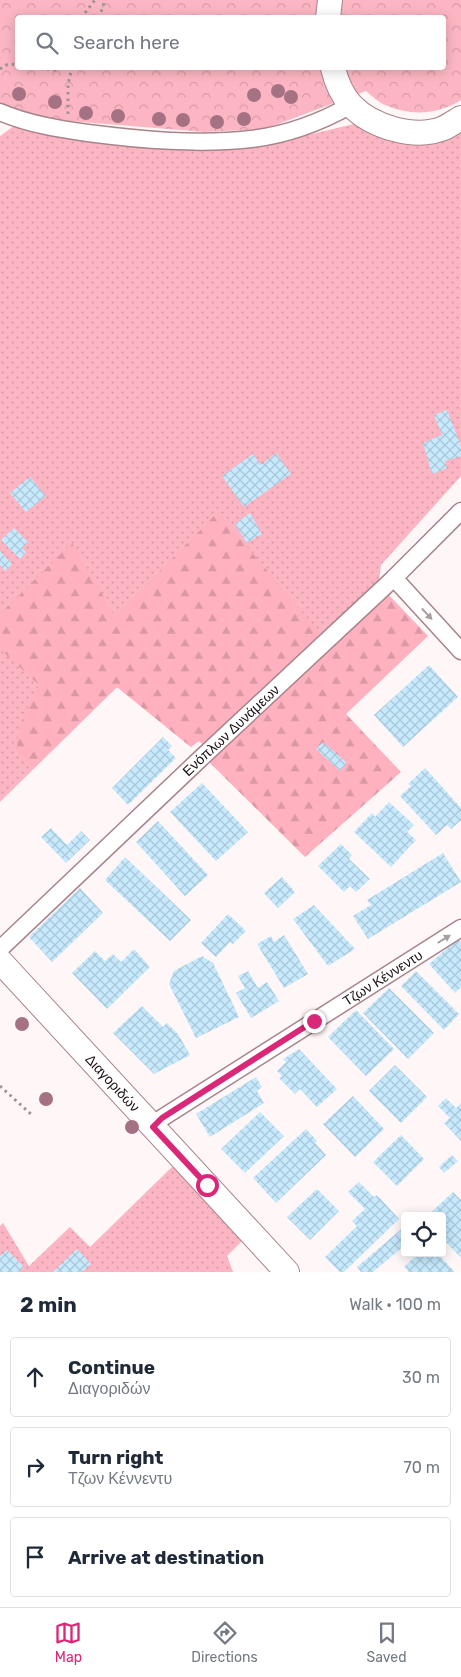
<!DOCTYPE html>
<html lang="en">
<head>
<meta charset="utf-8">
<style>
	:root { --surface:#fff; --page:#f2f2f3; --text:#1f2937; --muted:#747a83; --line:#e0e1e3; --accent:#db2777 }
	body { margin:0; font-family:Rubik,sans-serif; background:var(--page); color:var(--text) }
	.controls { position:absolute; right:15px; bottom:15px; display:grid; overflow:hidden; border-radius:5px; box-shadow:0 2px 12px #0003 }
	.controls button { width:45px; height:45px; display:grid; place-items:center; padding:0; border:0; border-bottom:1px solid var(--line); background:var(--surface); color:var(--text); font:25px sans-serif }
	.stop { position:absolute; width:15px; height:15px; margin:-11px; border:4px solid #db2777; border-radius:50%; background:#fff }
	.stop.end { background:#db2777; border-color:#fff; box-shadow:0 1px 5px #0008 }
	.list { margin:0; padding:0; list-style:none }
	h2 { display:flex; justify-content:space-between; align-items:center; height:65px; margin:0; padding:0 20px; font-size:21px }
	h2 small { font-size:16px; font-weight:400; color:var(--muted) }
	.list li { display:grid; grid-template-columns:32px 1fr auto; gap:15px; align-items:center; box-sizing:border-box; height:80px; margin:0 10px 10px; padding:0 10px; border:1px solid var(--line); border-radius:5px }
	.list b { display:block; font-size:19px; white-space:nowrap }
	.list p { margin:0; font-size:16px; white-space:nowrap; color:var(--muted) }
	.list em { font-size:16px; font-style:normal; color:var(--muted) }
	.icon { flex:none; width:28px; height:28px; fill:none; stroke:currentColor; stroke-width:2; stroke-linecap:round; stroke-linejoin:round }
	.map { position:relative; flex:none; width:461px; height:1272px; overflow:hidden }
	.search { position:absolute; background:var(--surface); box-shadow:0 2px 12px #0003; left:15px; right:15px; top:15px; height:55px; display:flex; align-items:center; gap:12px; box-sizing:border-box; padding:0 18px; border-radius:5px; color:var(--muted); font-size:19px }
	.sheet { height:335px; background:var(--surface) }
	nav { display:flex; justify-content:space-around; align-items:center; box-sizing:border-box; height:70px; border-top:1px solid var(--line); background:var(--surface); font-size:14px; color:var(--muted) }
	nav a { display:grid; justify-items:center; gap:2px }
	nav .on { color:var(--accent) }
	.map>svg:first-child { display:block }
	.grass { fill:url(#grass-dots) }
	.forest { fill:url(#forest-firs) }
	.park { fill:url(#park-crowns); fill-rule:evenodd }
	.building { fill:url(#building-cross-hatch) }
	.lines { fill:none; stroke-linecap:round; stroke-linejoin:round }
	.street-casing { stroke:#a8848b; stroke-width:19 }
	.secondary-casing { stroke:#a8848b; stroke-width:26 }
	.path { stroke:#9d9395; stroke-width:3; stroke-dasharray:2.5 4; stroke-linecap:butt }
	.street { stroke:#fff; stroke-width:16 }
	.secondary { stroke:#fff; stroke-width:24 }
	.tree { fill:#a57284 }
	.oneway { fill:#a49fa0 }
	.route { stroke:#db2777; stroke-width:6 }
	.labels { text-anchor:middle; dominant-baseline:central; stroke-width:5; stroke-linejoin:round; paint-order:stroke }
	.street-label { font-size:14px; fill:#1b0f11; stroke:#fff }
</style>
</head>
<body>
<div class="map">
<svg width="461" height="1272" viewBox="0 0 461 1272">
	<defs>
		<pattern id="grass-dots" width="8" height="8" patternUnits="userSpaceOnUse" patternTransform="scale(1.25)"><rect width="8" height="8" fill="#fcb6c3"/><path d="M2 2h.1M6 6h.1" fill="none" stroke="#d79ba6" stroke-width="1.8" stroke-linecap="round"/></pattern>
		<pattern id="forest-firs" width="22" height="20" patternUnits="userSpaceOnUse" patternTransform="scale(1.25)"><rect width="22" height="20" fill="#ffb1c0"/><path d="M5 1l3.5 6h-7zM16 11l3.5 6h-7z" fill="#da97a4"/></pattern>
		<pattern id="park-crowns" width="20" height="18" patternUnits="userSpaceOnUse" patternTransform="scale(1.25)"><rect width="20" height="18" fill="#fcb6c3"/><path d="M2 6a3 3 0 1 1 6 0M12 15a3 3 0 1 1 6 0" fill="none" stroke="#d79ba6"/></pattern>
		<pattern id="building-cross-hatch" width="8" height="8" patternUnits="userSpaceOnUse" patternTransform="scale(1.25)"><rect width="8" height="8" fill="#c6e9fd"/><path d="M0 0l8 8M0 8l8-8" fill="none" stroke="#aac7d8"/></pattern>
	</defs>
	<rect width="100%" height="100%" fill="#fef6f7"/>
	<!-- grass -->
	<path class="grass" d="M 362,122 L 448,139 L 461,133 L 461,476 L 381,565 L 379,580 L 205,746 L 199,741 L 191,747 L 117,687 L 0,802 L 0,136 L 14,126 L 283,141 Z
		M 176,1163 L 246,1237 L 227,1256 L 233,1272 L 0,1272 L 0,1226 L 3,1223 L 29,1266 L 70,1227 L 90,1247 Z"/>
	<!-- forest -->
	<path class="forest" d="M 218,512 L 321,635 L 205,746 L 199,741 L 191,747 L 117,687 L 33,769 L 17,751 L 18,729 L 39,685 L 0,649 L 0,614 L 72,543 L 115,616 Z
		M 385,591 L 428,636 L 346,714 L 401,772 L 305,857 L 208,761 Z"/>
	<!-- park -->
	<path class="park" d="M 0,0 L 461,0 L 461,100 C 438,115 410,116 385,105 C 378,102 372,96 366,91 L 265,129 L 204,132 L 45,119 L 0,103 ZM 18,18 L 444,18 L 444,68 L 18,68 Z"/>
	<!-- building -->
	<path class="building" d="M 447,410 L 461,446 L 461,456 L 445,461 L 447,468 L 432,474 L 423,443 L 442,435 L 434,415 Z
		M 276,453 L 291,474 L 244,507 L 222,476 L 253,454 L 261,465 Z
		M 30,477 L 46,496 L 26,512 L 10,493 Z
		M 250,513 L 262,534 L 247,543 L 235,524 Z
		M 14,528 L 28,542 L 22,548 L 26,552 L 20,559 L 1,540 Z
		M 0,551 L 12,564 L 5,571 L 0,565 Z
		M 429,665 L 458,697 L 403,747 L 374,715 Z
		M 163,737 L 172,746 L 168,750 L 176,758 L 128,805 L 112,788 Z
		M 323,742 L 347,763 L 340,771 L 316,749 Z
		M 425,768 L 461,808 L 461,820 L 451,829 L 447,825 L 436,835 L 400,796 L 411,786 L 408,784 Z
		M 202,783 L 248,832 L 216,861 L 170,812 Z
		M 389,802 L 414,825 L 407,832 L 416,840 L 391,867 L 354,832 L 372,813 L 375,817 Z
		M 158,821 L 208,875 L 185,896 L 136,842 Z
		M 51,828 L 67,845 L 81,831 L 90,840 L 66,863 L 41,837 Z
		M 341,844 L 352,855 L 349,859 L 370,879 L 356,892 L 350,886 L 344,892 L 318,866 Z
		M 443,853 L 461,882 L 368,939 L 353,916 L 371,905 L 367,900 Z
		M 125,857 L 191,920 L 170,941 L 105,880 Z
		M 282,877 L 295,892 L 278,908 L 264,893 Z
		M 80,888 L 103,913 L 52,962 L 29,937 Z
		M 314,905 L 355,949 L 328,966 L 293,919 Z
		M 228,914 L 246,931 L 233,944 L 230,942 L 216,957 L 201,943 Z
		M 284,935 L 308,974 L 284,988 L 257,944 L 271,936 L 274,942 Z
		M 458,939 L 461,942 L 461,987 L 455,993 L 429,964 Z
		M 134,949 L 150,967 L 107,1009 L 72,973 L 95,951 L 105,961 L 113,954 L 121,962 Z
		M 202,956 L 213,963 L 239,1017 L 196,1038 L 169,984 L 174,971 Z
		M 248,971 L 258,988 L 267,982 L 279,1001 L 251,1018 L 236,993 L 245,988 L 238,976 Z
		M 416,971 L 459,1014 L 444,1030 L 401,986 Z
		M 389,988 L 434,1033 L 408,1059 L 363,1013 Z
		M 142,1006 L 163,1027 L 167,1023 L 178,1034 L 190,1055 L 154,1074 L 113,1033 Z
		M 356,1010 L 394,1049 L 366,1076 L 328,1037 Z
		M 299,1049 L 337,1089 L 317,1107 L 300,1089 L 295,1094 L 279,1078 L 282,1076 L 277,1071 L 286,1062 L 283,1059 Z
		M 395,1065 L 427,1097 L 401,1123 L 369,1091 Z
		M 256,1077 L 262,1087 L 257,1091 L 264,1103 L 210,1137 L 196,1114 Z
		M 353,1096 L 384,1129 L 355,1157 L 323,1124 Z
		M 446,1098 L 456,1108 L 461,1103 L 461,1141 L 444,1123 L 450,1118 L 438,1106 Z
		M 260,1112 L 284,1136 L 245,1173 L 221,1149 Z
		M 306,1129 L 317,1141 L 315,1143 L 326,1155 L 276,1203 L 253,1178 Z
		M 401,1135 L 424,1159 L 397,1186 L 373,1162 Z
		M 452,1155 L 458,1161 L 444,1173 L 439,1167 Z
		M 359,1182 L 374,1197 L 377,1195 L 399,1219 L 344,1272 L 340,1272 L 325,1257 L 357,1226 L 352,1221 L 365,1209 L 348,1192 Z
		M 317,1189 L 339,1211 L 310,1240 L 287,1217 Z
		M 453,1192 L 461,1200 L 461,1258 L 442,1238 L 442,1216 L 427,1216 Z
		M 405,1226 L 405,1245 L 373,1272 L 361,1272 L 357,1267 Z
		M 77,1249 L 91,1264 L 82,1272 L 53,1272 Z
		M 7,1250 L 24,1267 L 19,1272 L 0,1272 L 0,1256 Z
		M 419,1253 L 421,1256 L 425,1253 L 437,1253 L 455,1272 L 409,1272 L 404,1267 Z"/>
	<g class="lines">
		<defs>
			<g id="street">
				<path d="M 0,112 C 28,124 59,129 88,133 C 142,140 198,145 251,139 C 286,135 321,122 351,105"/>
				<path d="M 394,578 L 461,651"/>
				<path id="s1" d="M 0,949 L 200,759 L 394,578 L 461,511"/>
				<path id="s2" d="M 153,1127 L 162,1118 L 461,928"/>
			</g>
			<g id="secondary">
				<path d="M 328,18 L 330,0"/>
				<path d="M 333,68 C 336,81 342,95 351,105 C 372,127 415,140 444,128 C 450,125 456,121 461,118"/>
				<path id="s3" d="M 0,961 L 287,1272"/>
			</g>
		</defs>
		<!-- street casing -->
		<use href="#street" class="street-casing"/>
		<!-- secondary casing -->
		<use href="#secondary" class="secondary-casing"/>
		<!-- path -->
		<path class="path" d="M 81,18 L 95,0
			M 99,18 L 105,0
			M 34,68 L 57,70 L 62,68
			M 0,69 L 6,65 L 18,64
			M 68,114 L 68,84 L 72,68
			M 0,1086 L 33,1116"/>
		<!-- street -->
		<use href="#street" class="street"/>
		<!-- secondary -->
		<use href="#secondary" class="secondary"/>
	</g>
	<!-- trees -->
	<g class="tree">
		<circle cx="278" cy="91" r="7"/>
		<circle cx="19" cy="94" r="7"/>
		<circle cx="254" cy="95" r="7"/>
		<circle cx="291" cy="97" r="7"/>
		<circle cx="55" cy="102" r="7"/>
		<circle cx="86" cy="113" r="7"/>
		<circle cx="118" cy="116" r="7"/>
		<circle cx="159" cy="119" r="7"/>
		<circle cx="244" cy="119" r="7"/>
		<circle cx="183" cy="120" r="7"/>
		<circle cx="217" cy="122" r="7"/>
		<circle cx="22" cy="1024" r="7"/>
		<circle cx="46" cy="1099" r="7"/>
		<circle cx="132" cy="1127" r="7"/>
	</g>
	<!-- one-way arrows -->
	<defs><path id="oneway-solid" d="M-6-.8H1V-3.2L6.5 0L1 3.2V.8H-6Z" transform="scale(1.25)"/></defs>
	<g class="oneway">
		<use href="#oneway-solid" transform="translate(427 614) rotate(47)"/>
		<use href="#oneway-solid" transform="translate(444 939) rotate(-32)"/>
	</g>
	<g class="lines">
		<!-- route -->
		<path class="route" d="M 207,1185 L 153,1127 L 162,1118 L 314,1021"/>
	</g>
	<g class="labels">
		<!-- street labels -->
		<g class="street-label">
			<text stroke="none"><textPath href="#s1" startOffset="318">Ενόπλων Δυνάμεων</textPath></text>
			<text stroke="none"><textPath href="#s2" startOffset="274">Τζων Κέννεντυ</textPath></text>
			<text stroke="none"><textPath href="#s3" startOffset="166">Διαγοριδών</textPath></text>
		</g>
	</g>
</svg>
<div class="controls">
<button><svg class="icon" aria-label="locate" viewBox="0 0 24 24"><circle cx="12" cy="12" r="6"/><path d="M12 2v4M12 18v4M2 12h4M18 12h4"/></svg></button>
</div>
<div class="stop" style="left:207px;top:1185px"></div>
<div class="stop end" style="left:314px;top:1021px"></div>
<div class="search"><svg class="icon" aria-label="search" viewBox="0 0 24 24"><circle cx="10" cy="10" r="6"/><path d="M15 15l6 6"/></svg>Search here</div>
</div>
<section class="sheet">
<h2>2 min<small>Walk · 100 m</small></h2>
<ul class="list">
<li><svg class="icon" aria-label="ahead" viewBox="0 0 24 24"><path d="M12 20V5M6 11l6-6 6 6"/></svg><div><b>Continue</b><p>Διαγοριδών</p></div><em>30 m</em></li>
<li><svg class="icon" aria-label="right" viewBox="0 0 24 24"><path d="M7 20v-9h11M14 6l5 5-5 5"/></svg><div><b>Turn right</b><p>Τζων Κέννεντυ</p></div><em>70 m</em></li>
<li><svg class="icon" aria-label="arrive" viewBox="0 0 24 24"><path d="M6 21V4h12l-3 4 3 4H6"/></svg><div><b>Arrive at destination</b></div></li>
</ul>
</section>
<nav>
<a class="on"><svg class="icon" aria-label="map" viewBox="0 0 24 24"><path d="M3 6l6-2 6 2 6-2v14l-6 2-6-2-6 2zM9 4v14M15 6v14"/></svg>Map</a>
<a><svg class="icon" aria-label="directions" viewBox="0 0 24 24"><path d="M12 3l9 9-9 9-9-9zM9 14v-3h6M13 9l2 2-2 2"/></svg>Directions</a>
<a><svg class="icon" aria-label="saved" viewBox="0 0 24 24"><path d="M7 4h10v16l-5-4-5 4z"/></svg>Saved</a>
</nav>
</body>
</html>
